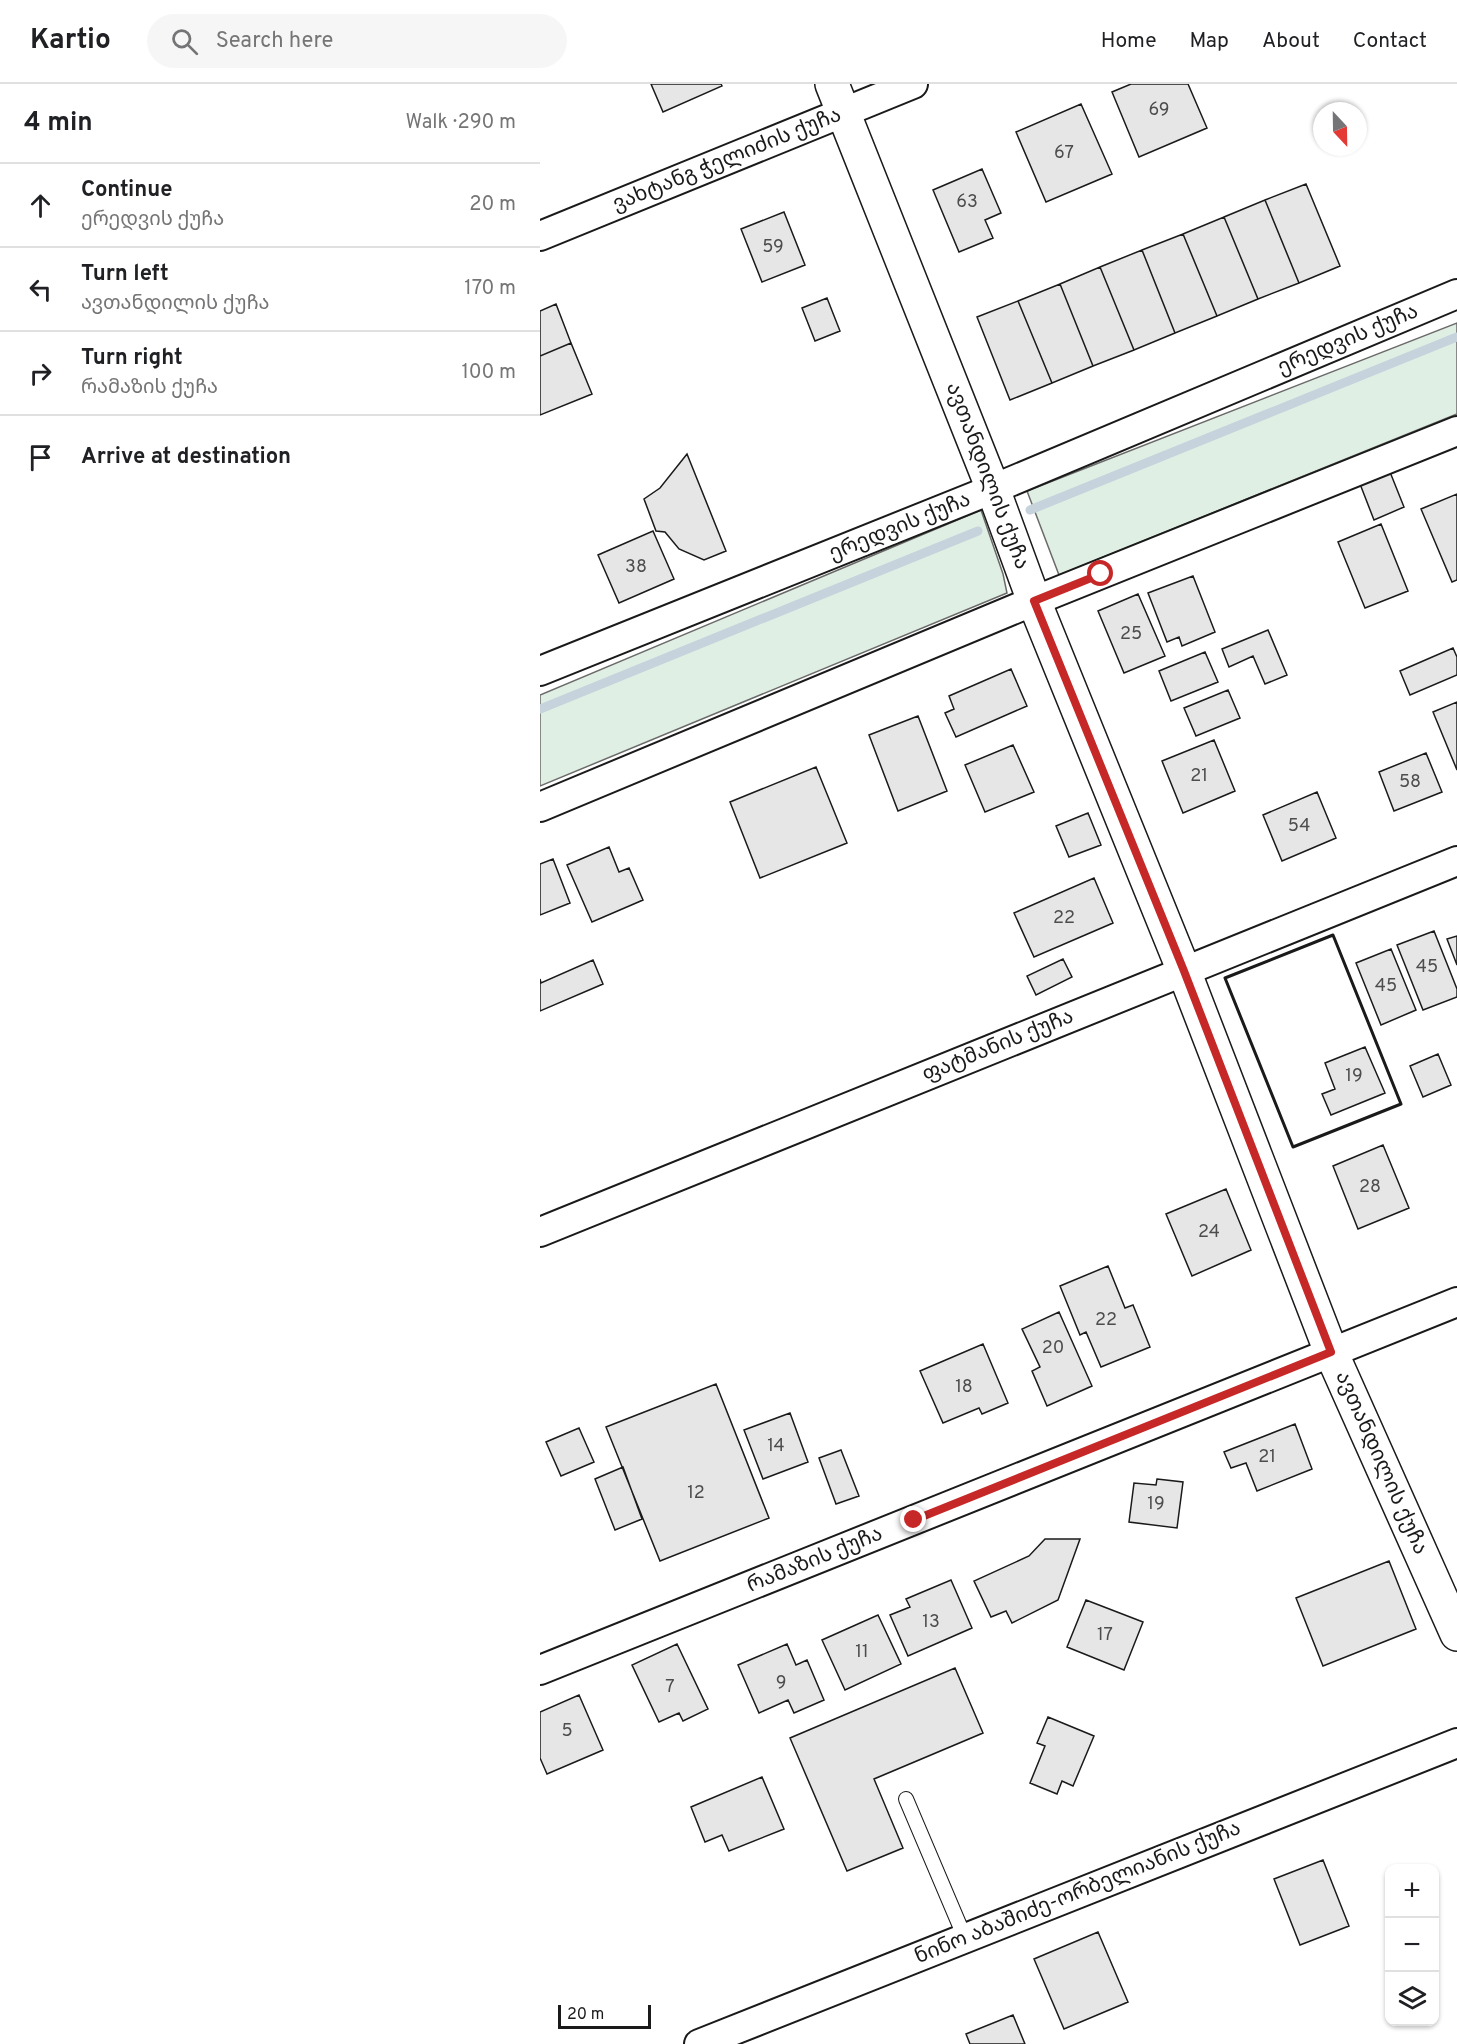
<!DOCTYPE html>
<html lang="en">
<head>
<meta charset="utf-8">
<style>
	:root { --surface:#fff; --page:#f6f6f6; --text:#202124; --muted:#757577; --line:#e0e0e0 }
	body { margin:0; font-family:Overpass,"Noto Sans Georgian",sans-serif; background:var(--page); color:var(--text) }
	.controls { position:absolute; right:18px; bottom:18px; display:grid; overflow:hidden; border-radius:12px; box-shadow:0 2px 4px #0004 }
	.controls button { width:54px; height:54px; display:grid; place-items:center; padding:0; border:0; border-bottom:2px solid var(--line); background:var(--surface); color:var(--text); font:30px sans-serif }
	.compass { position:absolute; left:773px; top:18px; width:54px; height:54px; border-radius:50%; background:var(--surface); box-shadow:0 2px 4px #0004; rotate:158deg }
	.scale { position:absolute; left:18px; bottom:15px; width:93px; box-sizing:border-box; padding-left:6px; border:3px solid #1a1a1a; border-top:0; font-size:16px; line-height:21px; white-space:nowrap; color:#1a1a1a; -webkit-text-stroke:4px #fff; paint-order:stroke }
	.stop { position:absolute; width:18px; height:18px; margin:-14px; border:4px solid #c62828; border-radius:50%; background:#fff }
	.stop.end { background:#c62828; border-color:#fff; box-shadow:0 2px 6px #0008 }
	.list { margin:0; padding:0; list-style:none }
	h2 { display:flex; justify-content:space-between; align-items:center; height:78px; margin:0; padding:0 24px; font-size:26px }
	h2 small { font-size:20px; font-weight:400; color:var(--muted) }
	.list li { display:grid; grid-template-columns:39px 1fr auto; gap:18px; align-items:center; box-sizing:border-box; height:84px; padding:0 24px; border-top:2px solid var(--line) }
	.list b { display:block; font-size:22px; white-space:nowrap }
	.list p { margin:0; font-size:20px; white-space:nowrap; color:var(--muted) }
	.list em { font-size:20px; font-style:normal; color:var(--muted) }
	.icon { flex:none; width:33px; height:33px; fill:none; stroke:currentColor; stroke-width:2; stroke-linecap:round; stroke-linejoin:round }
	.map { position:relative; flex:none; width:917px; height:1960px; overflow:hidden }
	header { display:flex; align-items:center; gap:36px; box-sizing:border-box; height:84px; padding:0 30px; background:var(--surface); border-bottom:2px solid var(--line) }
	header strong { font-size:28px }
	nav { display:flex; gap:33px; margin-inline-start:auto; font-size:21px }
	.search { width:420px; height:54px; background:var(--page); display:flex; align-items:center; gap:15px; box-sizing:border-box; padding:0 21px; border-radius:33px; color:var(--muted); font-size:22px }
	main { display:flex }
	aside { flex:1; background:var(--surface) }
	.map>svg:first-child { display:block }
	.green { fill:#e0efe3; stroke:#6a6a6a; stroke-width:1.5 }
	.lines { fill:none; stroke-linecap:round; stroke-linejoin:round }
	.stream { stroke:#c6d2dc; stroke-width:9 }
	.building { fill:#e6e6e6; stroke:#1a1a1a; stroke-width:1.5 }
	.service-casing { stroke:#1a1a1a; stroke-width:16 }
	.minor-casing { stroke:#1a1a1a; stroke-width:32 }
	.tertiary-casing { stroke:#1a1a1a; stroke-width:36 }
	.service { stroke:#fff; stroke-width:14 }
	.minor { stroke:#fff; stroke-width:28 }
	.tertiary { stroke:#fff; stroke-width:33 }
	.wall { stroke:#1a1a1a; stroke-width:3 }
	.route { stroke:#c62828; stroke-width:8 }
	.labels { text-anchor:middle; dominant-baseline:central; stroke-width:4.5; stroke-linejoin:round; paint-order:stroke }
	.number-label { font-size:18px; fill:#4d4d4d }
	.street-label { font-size:21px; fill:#1a1a1a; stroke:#fff }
</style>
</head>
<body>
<header>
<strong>Kartio</strong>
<div class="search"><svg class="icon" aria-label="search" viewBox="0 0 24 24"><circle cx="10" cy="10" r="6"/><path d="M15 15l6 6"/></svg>Search here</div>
<nav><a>Home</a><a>Map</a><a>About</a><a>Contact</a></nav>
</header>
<main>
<aside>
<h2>4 min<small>Walk · 290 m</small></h2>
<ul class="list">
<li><svg class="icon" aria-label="ahead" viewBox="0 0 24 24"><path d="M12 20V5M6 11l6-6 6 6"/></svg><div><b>Continue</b><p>ერედვის ქუჩა</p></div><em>20 m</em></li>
<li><svg class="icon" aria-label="left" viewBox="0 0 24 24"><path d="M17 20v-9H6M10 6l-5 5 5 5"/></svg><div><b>Turn left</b><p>ავთანდილის ქუჩა</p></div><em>170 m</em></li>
<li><svg class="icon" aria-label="right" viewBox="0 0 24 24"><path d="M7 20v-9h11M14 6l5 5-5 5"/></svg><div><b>Turn right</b><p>რამაზის ქუჩა</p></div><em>100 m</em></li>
<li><svg class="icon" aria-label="arrive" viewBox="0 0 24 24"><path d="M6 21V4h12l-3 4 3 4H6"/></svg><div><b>Arrive at destination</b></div></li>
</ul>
</aside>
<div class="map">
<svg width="917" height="1960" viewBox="0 0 917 1960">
	<rect width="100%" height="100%" fill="#fff"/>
	<!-- green -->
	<path class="green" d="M 917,239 L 917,330 L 519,491 L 487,407 Z
		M 441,426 L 463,490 L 467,509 L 0,702 L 0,611 Z"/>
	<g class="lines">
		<!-- stream -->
		<path class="stream" d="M 490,426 L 917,253
			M 0,625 L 438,447"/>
	</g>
	<!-- building -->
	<path class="building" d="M 111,0 L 181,0 L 182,2 L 123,28 Z
		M 591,0 L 648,0 L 667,44 L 599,73 L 572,8 Z
		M 541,20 L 572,90 L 506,118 L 476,48 Z
		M 442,85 L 461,129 L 445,136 L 453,154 L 419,168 L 393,106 Z
		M 766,100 L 800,182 L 759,199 L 725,116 Z
		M 725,116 L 759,199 L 718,215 L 684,133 Z
		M 244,128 L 265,181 L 222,198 L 201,145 Z
		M 684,133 L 718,215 L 677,232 L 643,150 Z
		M 643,150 L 677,232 L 635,249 L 602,166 Z
		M 602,166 L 635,249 L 594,266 L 560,183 Z
		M 560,183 L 594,266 L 553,282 L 520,200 Z
		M 520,200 L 553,282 L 512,299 L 478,217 Z
		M 287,214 L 300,247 L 275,257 L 262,224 Z
		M 478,217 L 512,299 L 470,316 L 437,233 Z
		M 16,220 L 31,259 L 0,272 L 0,227 Z
		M 31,259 L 52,310 L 0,331 L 0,272 Z
		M 147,370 L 186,467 L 164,476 L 139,465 L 125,448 L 116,447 L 104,415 L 120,404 Z
		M 850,388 L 864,423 L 834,436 L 820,400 Z
		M 917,410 L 917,496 L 912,498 L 881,425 Z
		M 841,440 L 868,507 L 825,524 L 798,458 Z
		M 113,447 L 134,495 L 79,519 L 58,471 Z
		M 653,492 L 675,548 L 642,562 L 639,553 L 627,558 L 608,509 Z
		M 598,510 L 625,572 L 584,589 L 558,527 Z
		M 728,546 L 747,591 L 725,600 L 713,572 L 689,583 L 682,565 Z
		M 913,564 L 917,573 L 917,591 L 870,611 L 860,587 Z
		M 665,568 L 678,598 L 631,617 L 619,587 Z
		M 471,585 L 487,622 L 416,653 L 405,629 L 414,625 L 409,612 Z
		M 688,606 L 700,634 L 656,652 L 644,624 Z
		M 917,618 L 917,686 L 893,628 Z
		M 378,632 L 407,707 L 358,727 L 329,651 Z
		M 674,656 L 695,707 L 643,729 L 622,677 Z
		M 473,661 L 494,708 L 445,728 L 425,681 Z
		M 886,669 L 902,708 L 854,727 L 839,688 Z
		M 276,683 L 307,759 L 220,794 L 190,718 Z
		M 777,708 L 796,754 L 742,777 L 723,731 Z
		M 548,729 L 561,761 L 529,773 L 516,742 Z
		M 69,763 L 79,788 L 89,784 L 103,816 L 52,838 L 27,781 Z
		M 13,775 L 30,819 L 0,831 L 0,780 Z
		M 554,794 L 573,839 L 494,873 L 474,829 Z
		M 894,847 L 917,905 L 917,913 L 883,926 L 857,861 Z
		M 917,852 L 917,881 L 907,855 Z
		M 851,865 L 876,926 L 841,941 L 816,879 Z
		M 523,875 L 532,893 L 496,911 L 487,892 Z
		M 53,876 L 63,900 L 0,927 L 0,895 L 1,899 Z
		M 825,963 L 845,1009 L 791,1031 L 782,1010 L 795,1005 L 785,979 Z
		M 898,970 L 911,1001 L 883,1013 L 870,982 Z
		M 843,1061 L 869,1124 L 818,1145 L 793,1082 Z
		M 686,1105 L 711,1166 L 652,1192 L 626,1130 Z
		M 568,1182 L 585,1224 L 593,1221 L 610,1263 L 561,1283 L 546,1248 L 540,1251 L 520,1202 Z
		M 519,1228 L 552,1302 L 507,1322 L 492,1287 L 500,1283 L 482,1245 Z
		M 443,1260 L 468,1319 L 442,1330 L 439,1324 L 403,1339 L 380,1287 Z
		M 176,1300 L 229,1434 L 120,1477 L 66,1343 Z
		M 250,1329 L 268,1378 L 223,1395 L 204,1346 Z
		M 755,1340 L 772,1385 L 717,1407 L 706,1379 L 691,1384 L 684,1368 Z
		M 39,1344 L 54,1378 L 21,1392 L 6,1358 Z
		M 301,1366 L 319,1412 L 296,1420 L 279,1374 Z
		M 83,1383 L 102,1435 L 75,1446 L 55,1395 Z
		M 617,1395 L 643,1398 L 637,1444 L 589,1438 L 594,1399 L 616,1401 Z
		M 505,1455 L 540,1455 L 518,1516 L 472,1539 L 466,1527 L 451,1533 L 434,1497 L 489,1472 Z
		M 849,1477 L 876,1545 L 783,1582 L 756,1514 Z
		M 411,1496 L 432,1544 L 368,1572 L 350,1531 L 370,1523 L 366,1515 Z
		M 546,1516 L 603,1538 L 584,1586 L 527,1563 Z
		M 338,1531 L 361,1580 L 305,1606 L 282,1556 Z
		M 137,1560 L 168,1625 L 143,1637 L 139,1629 L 119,1638 L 92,1581 Z
		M 247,1560 L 256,1581 L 267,1576 L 284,1616 L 254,1629 L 248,1616 L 219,1629 L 198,1581 Z
		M 415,1584 L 443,1649 L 334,1695 L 363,1764 L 307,1787 L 250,1654 Z
		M 39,1611 L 63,1666 L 7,1690 L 0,1674 L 0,1628 Z
		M 508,1633 L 554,1652 L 533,1702 L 522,1697 L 517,1710 L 490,1699 L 505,1662 L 497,1659 Z
		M 222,1693 L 244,1745 L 189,1767 L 182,1751 L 165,1758 L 151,1723 Z
		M 783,1776 L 809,1842 L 760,1861 L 734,1795 Z
		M 558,1848 L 588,1918 L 524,1945 L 494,1875 Z
		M 473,1931 L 485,1960 L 430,1960 L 426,1950 Z"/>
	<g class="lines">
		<defs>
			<path id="service" d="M 366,1715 L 425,1854"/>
			<path id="minor" d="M 0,152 L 373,0
				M 0,587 L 453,405 L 917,210
				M 0,723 L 494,517 L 917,347
				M 0,1148 L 917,777
				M 0,1586 L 917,1218
				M 159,1960 L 917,1659"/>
			<path id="tertiary" d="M 292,0 L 453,405 L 494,517 L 644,887 L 791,1268 L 917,1550"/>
		</defs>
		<!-- service casing -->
		<use href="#service" class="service-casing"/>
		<!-- minor casing -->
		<use href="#minor" class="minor-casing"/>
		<!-- tertiary casing -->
		<use href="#tertiary" class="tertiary-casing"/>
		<!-- service -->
		<use href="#service" class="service"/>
		<!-- minor -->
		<use href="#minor" class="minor"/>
		<!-- tertiary -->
		<use href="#tertiary" class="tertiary"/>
		<!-- wall -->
		<path class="wall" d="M 793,851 L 861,1020 L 753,1063 L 685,894 Z"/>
	</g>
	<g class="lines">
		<!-- route -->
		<path class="route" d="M 374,1436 L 791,1268 L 644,887 L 494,517 L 561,490"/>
	</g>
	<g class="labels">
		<!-- number labels -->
		<g class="number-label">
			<text x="619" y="26">69</text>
			<text x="524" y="69">67</text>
			<text x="427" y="118">63</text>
			<text x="233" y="163">59</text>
			<text x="96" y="483">38</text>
			<text x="591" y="550">25</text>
			<text x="659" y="692">21</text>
			<text x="870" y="698">58</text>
			<text x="759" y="742">54</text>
			<text x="524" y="834">22</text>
			<text x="887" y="883">45</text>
			<text x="846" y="902">45</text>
			<text x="814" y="992">19</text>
			<text x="830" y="1103">28</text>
			<text x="669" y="1148">24</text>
			<text x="566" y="1236">22</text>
			<text x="513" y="1264">20</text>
			<text x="424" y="1303">18</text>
			<text x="236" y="1362">14</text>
			<text x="727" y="1373">21</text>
			<text x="156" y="1409">12</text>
			<text x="616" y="1420">19</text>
			<text x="391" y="1538">13</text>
			<text x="565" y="1551">17</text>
			<text x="322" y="1568">11</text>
			<text x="241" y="1599">9</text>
			<text x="130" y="1603">7</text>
			<text x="27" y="1647">5</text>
		</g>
		<!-- street labels -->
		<g class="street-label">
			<text transform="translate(187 76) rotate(-22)">ვახტანგ ჭელიძის ქუჩა</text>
			<text transform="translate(808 256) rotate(-23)">ერედვის ქუჩა</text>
			<text transform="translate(447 392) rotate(69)">ავთანდილის ქუჩა</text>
			<text transform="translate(360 443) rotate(-22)">ერედვის ქუჩა</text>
			<text transform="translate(458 962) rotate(-22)">ფატმანის ქუჩა</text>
			<text transform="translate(841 1379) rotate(66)">ავთანდილის ქუჩა</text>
			<text transform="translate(275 1476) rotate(-22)">რამაზის ქუჩა</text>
			<text transform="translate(538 1809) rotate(-22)">ნინო აბაშიძე-ორბელიანის ქუჩა</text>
		</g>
	</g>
</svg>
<div class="controls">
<button>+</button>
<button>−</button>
<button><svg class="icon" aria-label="layers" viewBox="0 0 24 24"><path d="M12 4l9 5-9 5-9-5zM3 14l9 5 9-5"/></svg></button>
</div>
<svg class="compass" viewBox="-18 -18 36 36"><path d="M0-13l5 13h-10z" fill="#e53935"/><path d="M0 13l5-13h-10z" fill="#757577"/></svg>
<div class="scale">20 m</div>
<div class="stop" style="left:561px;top:490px"></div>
<div class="stop end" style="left:374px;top:1436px"></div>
</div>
</main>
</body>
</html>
